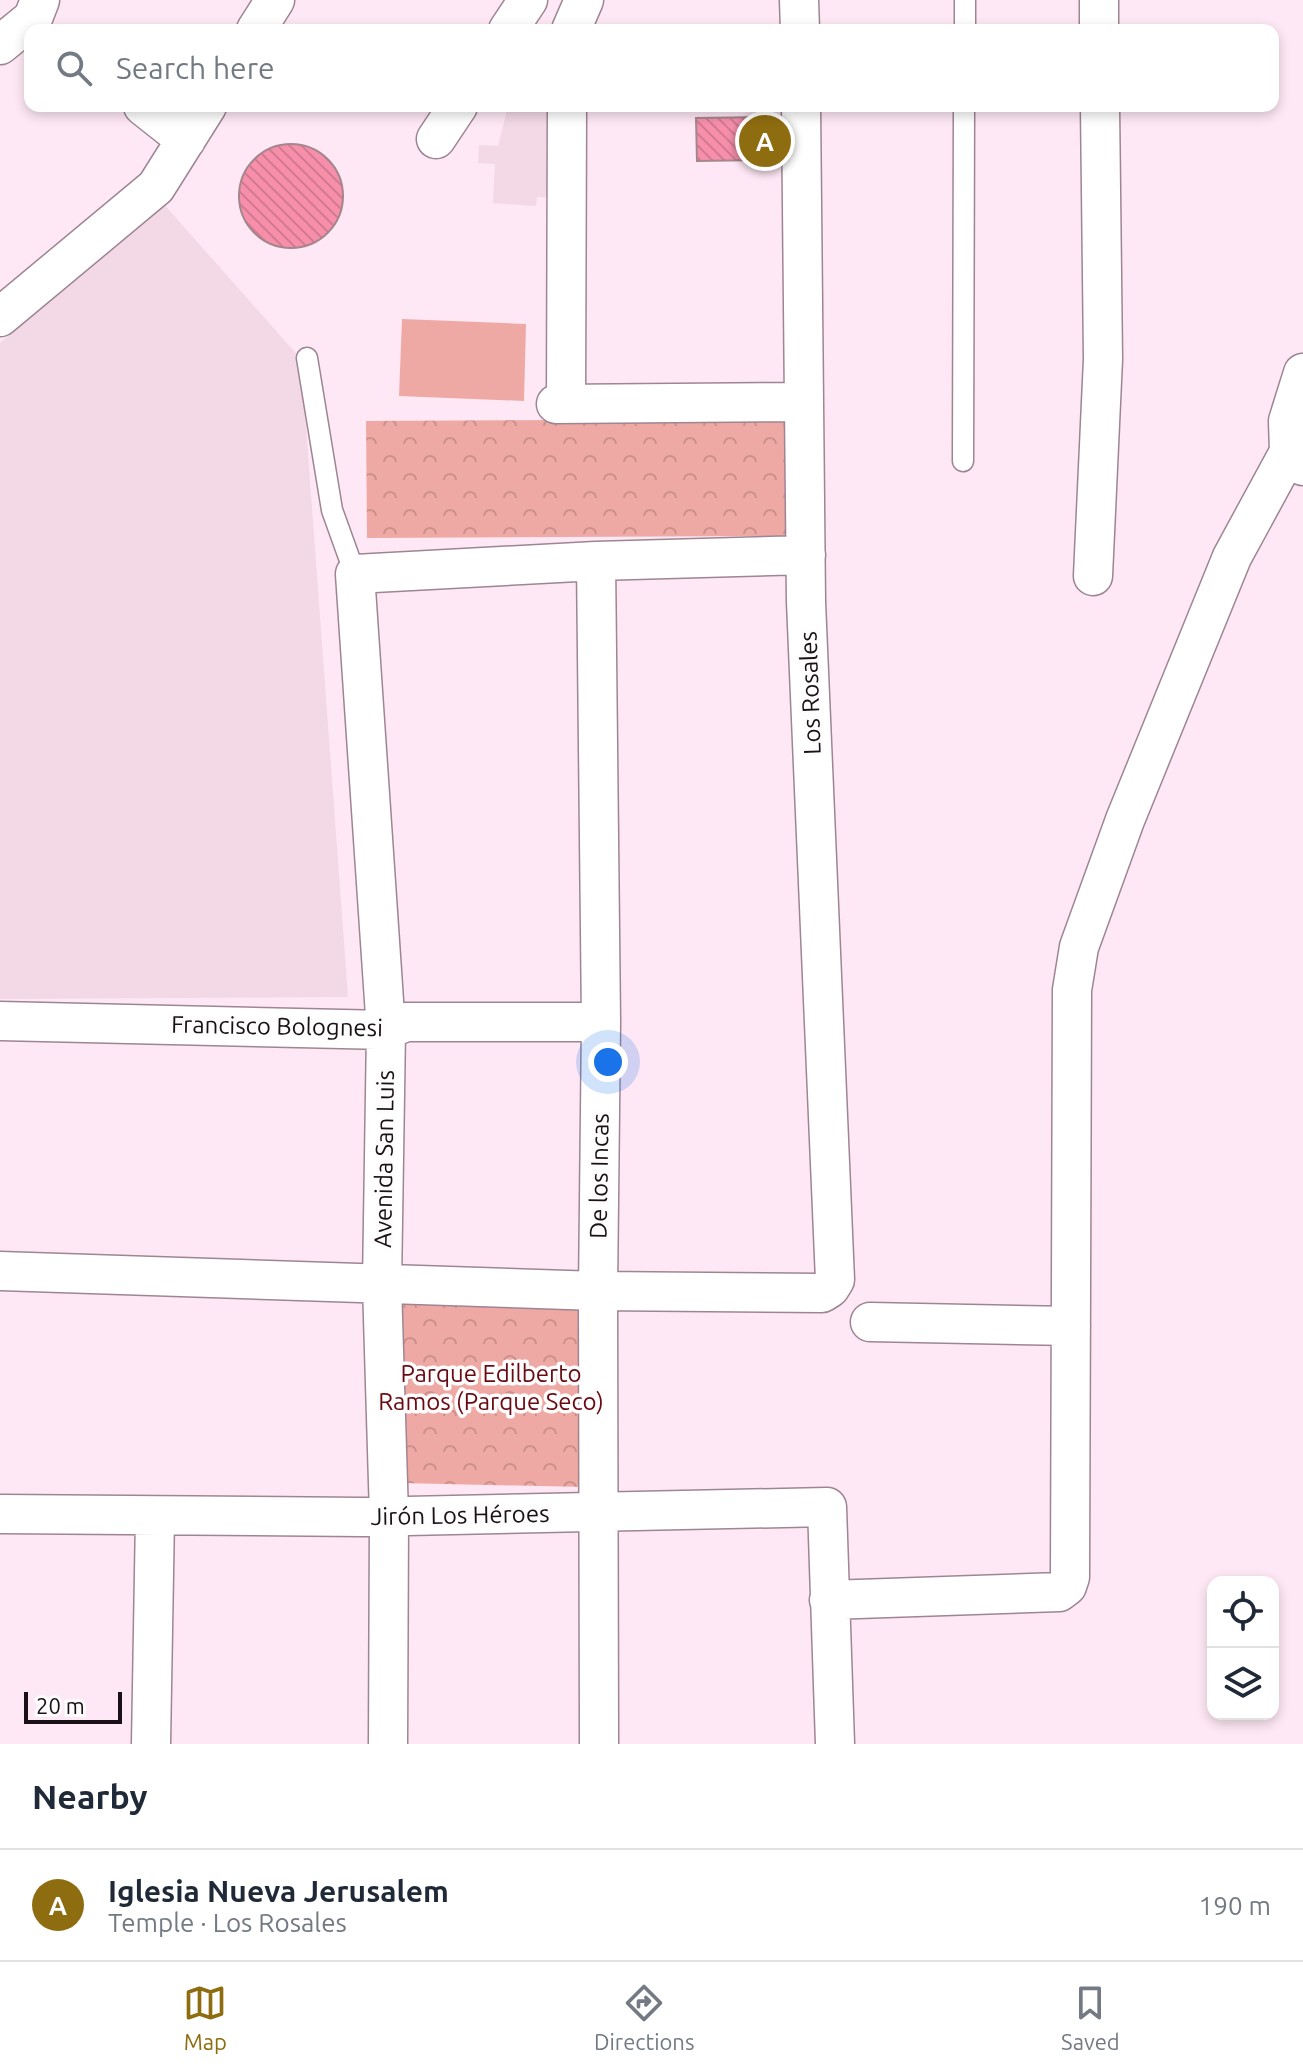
<!DOCTYPE html>
<html lang="en">
<head>
<meta charset="utf-8">
<style>
	:root { --surface:#fff; --page:#f6f6f7; --text:#1f2937; --muted:#747a83; --line:#e0e1e3; --accent:#8e6c10 }
	body { margin:0; font-family:Ubuntu,sans-serif; background:var(--page); color:var(--text) }
	.controls { position:absolute; right:24px; bottom:24px; display:grid; overflow:hidden; border-radius:16px; box-shadow:0 4px 12px #0003 }
	.controls button { width:72px; height:72px; display:grid; place-items:center; padding:0; border:0; border-bottom:2px solid var(--line); background:var(--surface); color:var(--text); font:40px sans-serif }
	.scale { position:absolute; left:24px; bottom:20px; width:98px; box-sizing:border-box; padding-left:8px; border:4px solid #1a1117; border-top:0; font-size:22px; line-height:28px; white-space:nowrap; color:#1a1117; -webkit-text-stroke:6px #fdfdfd; paint-order:stroke }
	.you { position:absolute; left:608px; top:1062px; width:28px; height:28px; margin:-20px; border:6px solid #fff; border-radius:50%; background:#1a73e8; box-shadow:0 0 0 12px #1a73e833 }
	.badge { display:grid; place-items:center; width:52px; height:52px; border-radius:50%; background:var(--accent); color:#fff; font-size:26px; font-weight:700 }
	.pin { position:absolute; translate:-50% -50%; border:4px solid #fff; box-shadow:0 2px 8px #0006 }
	.list { margin:0; padding:0; list-style:none }
	h2 { display:flex; justify-content:space-between; align-items:center; height:104px; margin:0; padding:0 32px; font-size:34px }
	h2 small { font-size:26px; font-weight:400; color:var(--muted) }
	.list li { display:grid; grid-template-columns:52px 1fr auto; gap:24px; align-items:center; box-sizing:border-box; height:112px; padding:0 32px; border-top:2px solid var(--line) }
	.list b { display:block; font-size:30px; white-space:nowrap }
	.list p { margin:0; font-size:26px; white-space:nowrap; color:var(--muted) }
	.list em { font-size:26px; font-style:normal; color:var(--muted) }
	.icon { flex:none; width:44px; height:44px; fill:none; stroke:currentColor; stroke-width:2; stroke-linecap:round; stroke-linejoin:round }
	.map { position:relative; flex:none; width:1303px; height:1744px; overflow:hidden }
	.search { position:absolute; background:var(--surface); box-shadow:0 4px 12px #0003; left:24px; right:24px; top:24px; height:88px; display:flex; align-items:center; gap:20px; box-sizing:border-box; padding:0 28px; border-radius:16px; color:var(--muted); font-size:30px }
	.sheet { height:216px; background:var(--surface) }
	nav { display:flex; justify-content:space-around; align-items:center; box-sizing:border-box; height:112px; border-top:2px solid var(--line); background:var(--surface); font-size:22px; color:var(--muted) }
	nav a { display:grid; justify-items:center; gap:4px }
	nav .on { color:var(--accent) }
	.map>svg:first-child { display:block }
	.built { fill:#f3d8e6 }
	.park { fill:url(#park-crowns) }
	.pitch { fill:#efa9a4 }
	.building { fill:url(#building-back-hatch); stroke:#a4878d; stroke-width:2 }
	.lines { fill:none; stroke-linecap:round; stroke-linejoin:round }
	.lane-casing { stroke:#9e8593; stroke-width:23 }
	.street-casing { stroke:#9e8593; stroke-width:41 }
	.lane { stroke:#fff; stroke-width:20 }
	.street { stroke:#fff; stroke-width:38 }
	.labels { text-anchor:middle; dominant-baseline:central; stroke-width:7; stroke-linejoin:round; paint-order:stroke }
	.street-label { font-size:24px; fill:#1a1117; stroke:#fdfdfd }
	.park-label { font-size:24px; fill:#690912; stroke:#fdfdfd }
</style>
</head>
<body>
<div class="map">
<svg width="1303" height="1744" viewBox="0 0 1303 1744">
	<defs>
		<pattern id="park-crowns" width="20" height="18" patternUnits="userSpaceOnUse" patternTransform="scale(2)"><rect width="20" height="18" fill="#efa9a4"/><path d="M2 6a3 3 0 1 1 6 0M12 15a3 3 0 1 1 6 0" fill="none" stroke="#cc908c"/></pattern>
		<pattern id="building-back-hatch" width="6" height="6" patternUnits="userSpaceOnUse" patternTransform="scale(2)"><rect width="6" height="6" fill="#f78fab"/><path d="M-1 5l2 2M0 0l6 6M5-1l2 2" fill="none" stroke="#d37a92"/></pattern>
	</defs>
	<rect width="100%" height="100%" fill="#fee8f5"/>
	<!-- built -->
	<path class="built" d="M 508,106 L 551,106 L 546,197 L 537,197 L 536,206 L 493,203 L 495,164 L 478,163 L 479,145 L 498,146 Z
		M 161,201 L 301,359 L 348,997 L 0,999 L 0,343 Z"/>
	<!-- park -->
	<path class="park" d="M 789,419 L 790,536 L 367,538 L 366,421 Z
		M 584,1286 L 585,1487 L 399,1483 L 394,1292 Z"/>
	<!-- pitch -->
	<path class="pitch" d="M 402,319 L 526,324 L 524,401 L 399,396 Z"/>
	<!-- building -->
	<path class="building" d="M 772,117 L 773,160 L 697,161 L 696,118 Z
		M239 196a52 52 0 1 1 104 0a52 52 0 1 1-104 0Z"/>
	<g class="lines">
		<defs>
			<path id="lane" d="M 965,30 L 965,0
				M 307,358 L 332,510 L 355,574
				M 963,461 L 964,106"/>
			<path id="street" d="M 799,0 L 800,30
				M 1099,0 L 1099,30
				M 256,30 L 275,0
				M 508,30 L 528,0
				M 571,30 L 584,0
				M 0,45 L 33,18 L 40,0
				M 143,106 L 186,140
				M 436,139 L 458,106
				M 0,317 L 156,187 L 207,106
				M 1303,373 L 1288,421 L 1289,452 L 1303,466
				M 556,404 L 804,402
				M 566,404 L 567,106
				M 596,561 L 601,1022 L 598,1291 L 599,1744
				M 1093,576 L 1103,359 L 1100,106
				M 0,1021 L 386,1030 L 406,1022 L 601,1022
				M 0,1271 L 598,1291 L 822,1293 L 830,1288 L 835,1280 L 806,602 L 801,106
				M 870,1322 L 1071,1326
				M 0,1514 L 362,1517 L 827,1507 L 835,1744
				M 829,1600 L 1059,1592 L 1067,1586 L 1070,1577 L 1072,990 L 1079,947 L 1125,820 L 1232,557 L 1289,452
				M 151,1744 L 155,1516
				M 388,1744 L 389,1516 L 382,1285 L 386,1030 L 355,574 L 596,561 L 806,555"/>
		</defs>
		<!-- lane casing -->
		<use href="#lane" class="lane-casing"/>
		<!-- street casing -->
		<use href="#street" class="street-casing"/>
		<!-- lane -->
		<use href="#lane" class="lane"/>
		<!-- street -->
		<use href="#street" class="street"/>
	</g>
	<g class="labels">
		<!-- street labels -->
		<g class="street-label">
			<text transform="translate(810 693) rotate(-92)">Los Rosales</text>
			<text transform="translate(277 1026) rotate(1)">Francisco Bolognesi</text>
			<text transform="translate(384 1159) rotate(-89)">Avenida San Luis</text>
			<text transform="translate(599 1176) rotate(-89)">De los Incas</text>
			<text transform="translate(460 1515) rotate(-1)">Jirón Los Héroes</text>
		</g>
		<!-- park labels -->
		<g class="park-label">
			<text x="491" y="1373">Parque Edilberto<tspan x="491" dy="28">Ramos (Parque Seco)</tspan></text>
		</g>
	</g>
</svg>
<div class="controls">
<button><svg class="icon" aria-label="locate" viewBox="0 0 24 24"><circle cx="12" cy="12" r="6"/><path d="M12 2v4M12 18v4M2 12h4M18 12h4"/></svg></button>
<button><svg class="icon" aria-label="layers" viewBox="0 0 24 24"><path d="M12 4l9 5-9 5-9-5zM3 14l9 5 9-5"/></svg></button>
</div>
<div class="scale">20 m</div>
<div class="you"></div>
<div class="pin badge" style="left:765px;top:141px">A</div>
<div class="search"><svg class="icon" aria-label="search" viewBox="0 0 24 24"><circle cx="10" cy="10" r="6"/><path d="M15 15l6 6"/></svg>Search here</div>
</div>
<section class="sheet">
<h2>Nearby<small></small></h2>
<ul class="list">
<li><span class="badge">A</span><div><b>Iglesia Nueva Jerusalem</b><p>Temple · Los Rosales</p></div><em>190 m</em></li>
</ul>
</section>
<nav>
<a class="on"><svg class="icon" aria-label="map" viewBox="0 0 24 24"><path d="M3 6l6-2 6 2 6-2v14l-6 2-6-2-6 2zM9 4v14M15 6v14"/></svg>Map</a>
<a><svg class="icon" aria-label="directions" viewBox="0 0 24 24"><path d="M12 3l9 9-9 9-9-9zM9 14v-3h6M13 9l2 2-2 2"/></svg>Directions</a>
<a><svg class="icon" aria-label="saved" viewBox="0 0 24 24"><path d="M7 4h10v16l-5-4-5 4z"/></svg>Saved</a>
</nav>
</body>
</html>
